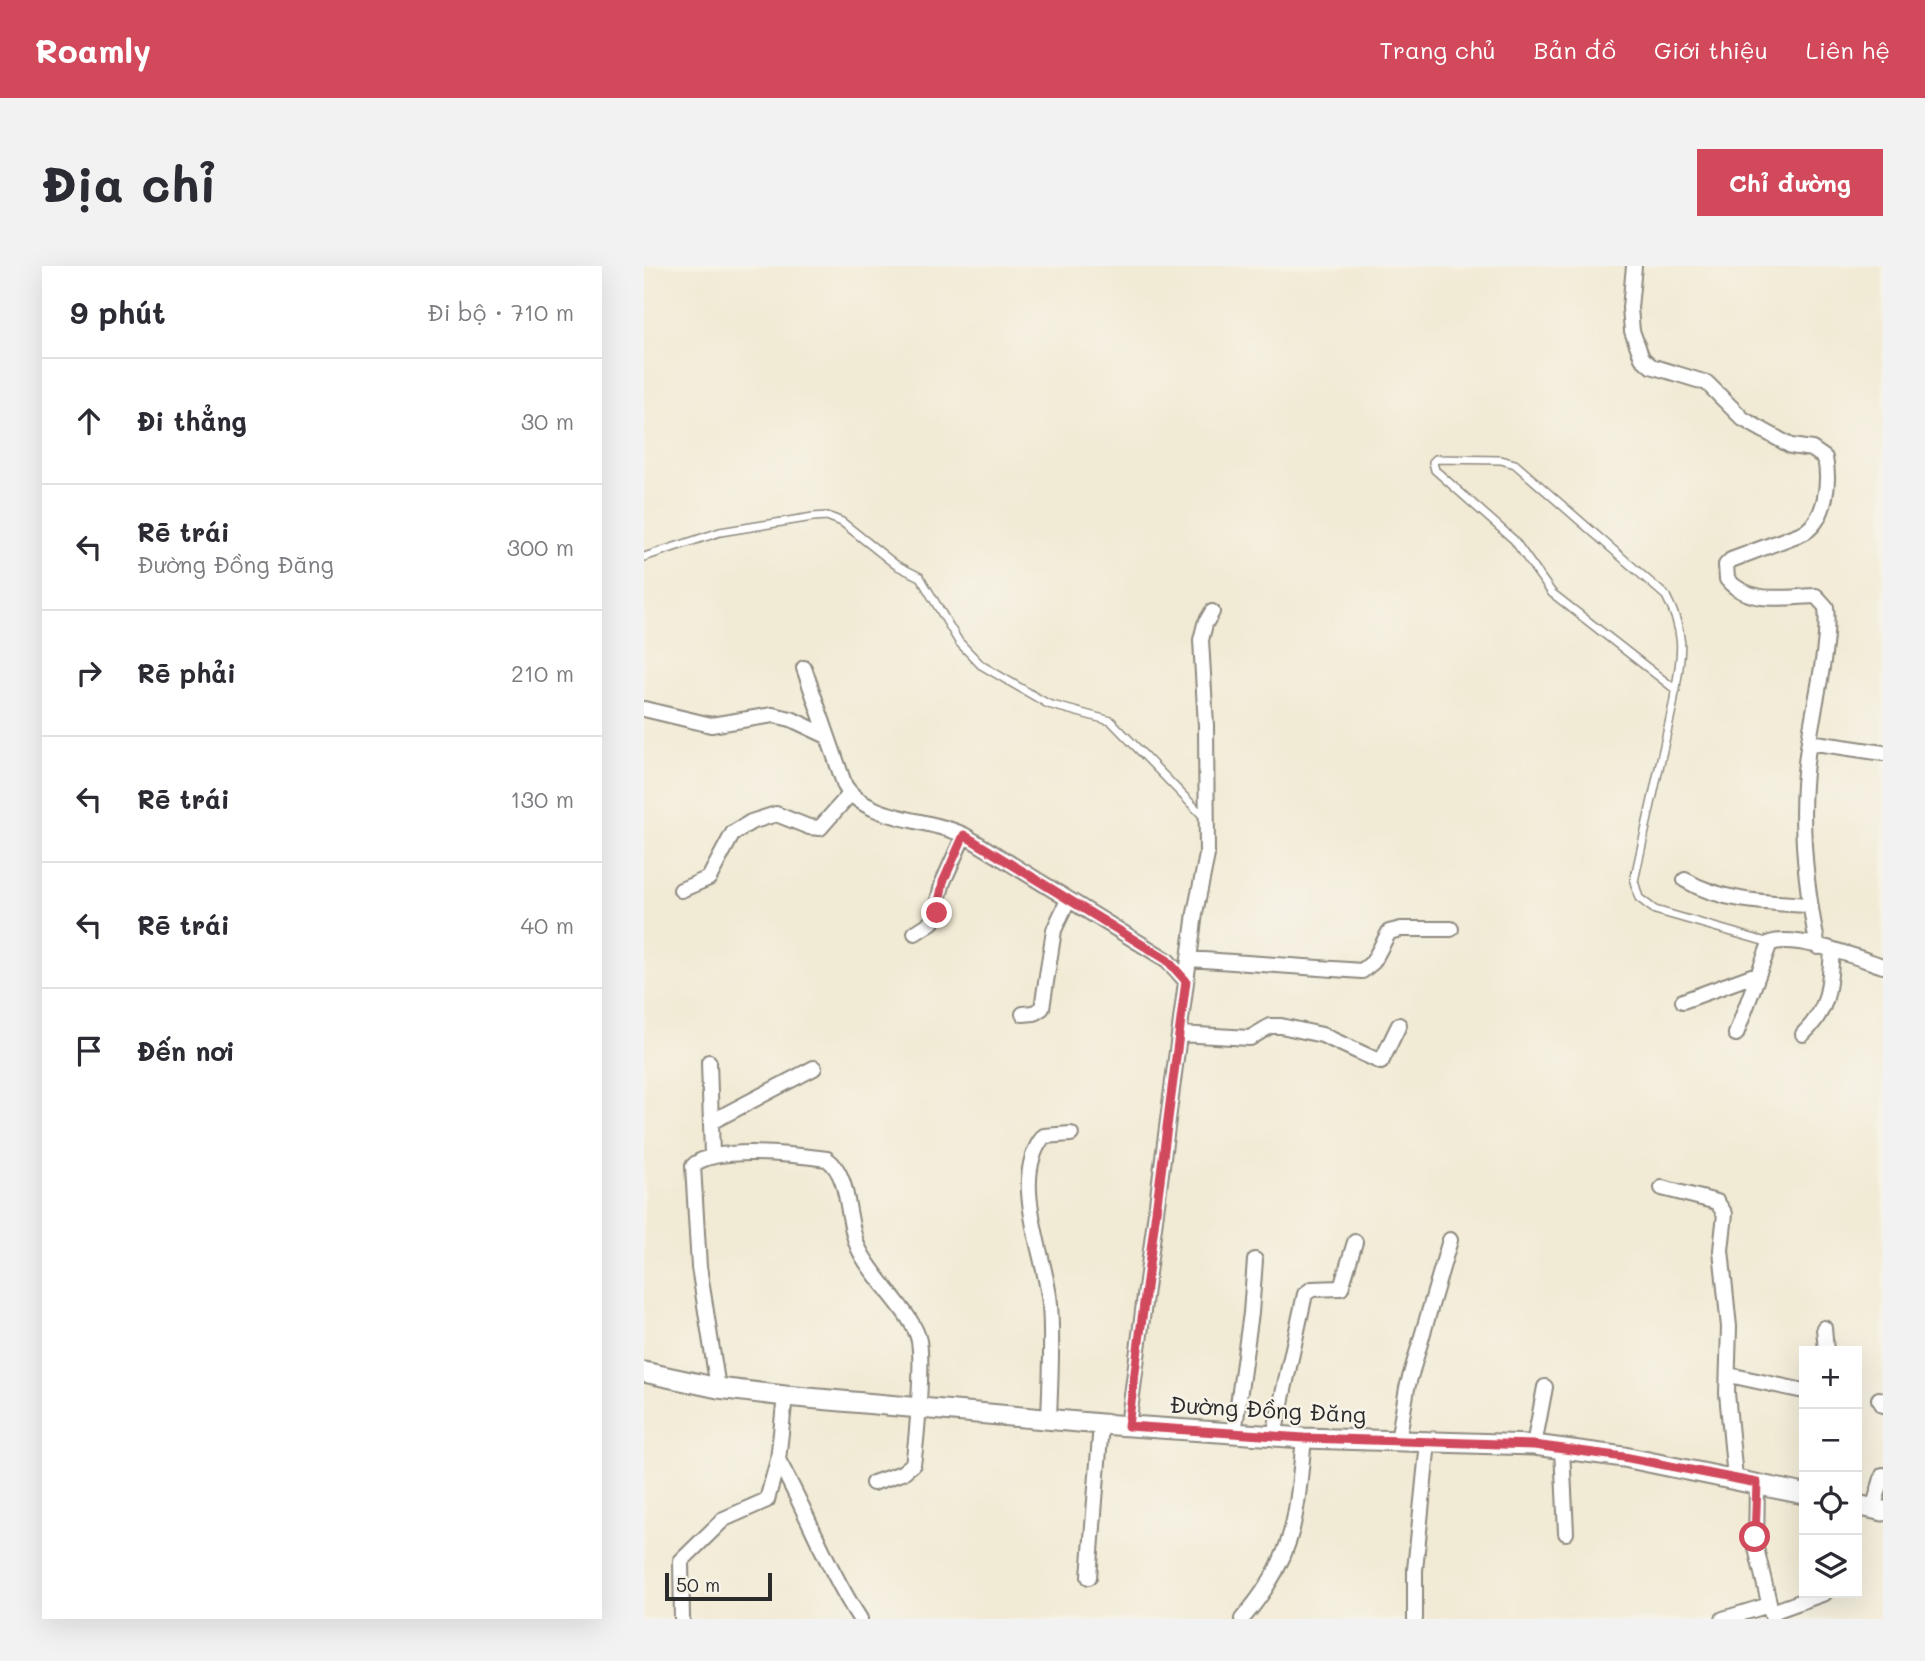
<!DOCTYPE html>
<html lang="vi">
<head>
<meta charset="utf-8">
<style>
	:root { --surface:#fff; --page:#f2f2f3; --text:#2b2b33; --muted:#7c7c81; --line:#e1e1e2; --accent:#d1495b }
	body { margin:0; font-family:Mali,sans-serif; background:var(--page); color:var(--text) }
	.controls { position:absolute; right:21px; bottom:21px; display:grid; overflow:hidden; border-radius:0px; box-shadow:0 7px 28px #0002 }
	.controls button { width:63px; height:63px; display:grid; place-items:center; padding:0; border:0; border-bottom:2px solid var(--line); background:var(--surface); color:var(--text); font:35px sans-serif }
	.scale { position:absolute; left:21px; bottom:18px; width:107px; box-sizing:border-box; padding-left:7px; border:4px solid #2b2b2b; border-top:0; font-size:19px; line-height:24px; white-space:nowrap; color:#2b2b2b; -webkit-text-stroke:5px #f7f3e8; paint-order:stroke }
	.stop { position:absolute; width:21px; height:21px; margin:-16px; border:5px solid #d1495b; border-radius:50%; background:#fff }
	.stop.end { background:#d1495b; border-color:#fff; box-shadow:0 2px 7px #0008 }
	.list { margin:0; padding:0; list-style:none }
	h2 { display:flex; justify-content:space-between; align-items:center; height:91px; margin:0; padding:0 28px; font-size:30px }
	h2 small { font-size:23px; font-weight:400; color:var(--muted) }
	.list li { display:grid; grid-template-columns:46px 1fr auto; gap:21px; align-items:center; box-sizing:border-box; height:126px; padding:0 28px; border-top:2px solid var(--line) }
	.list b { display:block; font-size:26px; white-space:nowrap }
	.list p { margin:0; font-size:23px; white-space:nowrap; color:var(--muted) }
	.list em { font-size:23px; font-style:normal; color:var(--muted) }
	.icon { flex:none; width:38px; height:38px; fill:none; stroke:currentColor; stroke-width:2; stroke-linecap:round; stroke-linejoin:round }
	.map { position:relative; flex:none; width:1239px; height:1353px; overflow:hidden; border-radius:0px }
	header { display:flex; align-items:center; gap:42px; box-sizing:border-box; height:98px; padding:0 35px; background:var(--accent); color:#fff }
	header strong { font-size:33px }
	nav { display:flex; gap:38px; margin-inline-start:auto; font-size:24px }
	.intro { display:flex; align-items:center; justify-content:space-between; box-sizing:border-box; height:168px; padding:0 42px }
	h1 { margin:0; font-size:49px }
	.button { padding:18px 32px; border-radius:0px; background:var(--accent); color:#fff; font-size:24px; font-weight:700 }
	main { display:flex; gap:42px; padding:0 42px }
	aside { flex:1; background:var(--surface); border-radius:0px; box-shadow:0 7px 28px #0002 }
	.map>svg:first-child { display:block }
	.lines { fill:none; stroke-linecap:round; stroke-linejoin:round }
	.lane-casing { stroke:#8e8a80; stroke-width:10 }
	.street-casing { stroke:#8e8a80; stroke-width:18 }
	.secondary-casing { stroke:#8e8a80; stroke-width:23 }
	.lane { stroke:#fff; stroke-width:7 }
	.street { stroke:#fff; stroke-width:14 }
	.secondary { stroke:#fff; stroke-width:19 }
	.route { stroke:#d1495b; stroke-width:9 }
	.labels { text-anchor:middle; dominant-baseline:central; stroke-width:5; stroke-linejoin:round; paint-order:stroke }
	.street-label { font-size:23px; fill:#2b2b2b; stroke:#f7f3e8 }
</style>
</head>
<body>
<header>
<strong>Roamly</strong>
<nav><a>Trang chủ</a><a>Bản đồ</a><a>Giới thiệu</a><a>Liên hệ</a></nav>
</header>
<div class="intro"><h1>Địa chỉ</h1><a class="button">Chỉ đường</a></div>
<main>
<aside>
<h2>9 phút<small>Đi bộ · 710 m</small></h2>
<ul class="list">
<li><svg class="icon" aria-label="ahead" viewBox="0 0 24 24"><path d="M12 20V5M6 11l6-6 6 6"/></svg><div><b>Đi thẳng</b></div><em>30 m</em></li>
<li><svg class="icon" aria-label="left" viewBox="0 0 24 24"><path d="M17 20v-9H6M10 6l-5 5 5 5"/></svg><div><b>Rẽ trái</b><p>Đường Đồng Đăng</p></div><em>300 m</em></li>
<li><svg class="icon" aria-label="right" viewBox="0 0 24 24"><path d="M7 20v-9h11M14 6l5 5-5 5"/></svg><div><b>Rẽ phải</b></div><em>210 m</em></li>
<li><svg class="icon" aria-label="left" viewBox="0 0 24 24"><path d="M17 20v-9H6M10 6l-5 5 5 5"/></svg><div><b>Rẽ trái</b></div><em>130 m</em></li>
<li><svg class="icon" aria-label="left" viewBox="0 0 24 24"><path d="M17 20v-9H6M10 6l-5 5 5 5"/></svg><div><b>Rẽ trái</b></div><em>40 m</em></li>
<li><svg class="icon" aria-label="arrive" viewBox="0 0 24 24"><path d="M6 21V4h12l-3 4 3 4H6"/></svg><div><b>Đến nơi</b></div></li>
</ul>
</aside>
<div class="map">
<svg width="1239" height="1353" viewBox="0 0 1239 1353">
	<rect width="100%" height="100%" fill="#f7f3e8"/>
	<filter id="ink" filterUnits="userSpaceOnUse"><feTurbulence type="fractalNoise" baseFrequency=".0143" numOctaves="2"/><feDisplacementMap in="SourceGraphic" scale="14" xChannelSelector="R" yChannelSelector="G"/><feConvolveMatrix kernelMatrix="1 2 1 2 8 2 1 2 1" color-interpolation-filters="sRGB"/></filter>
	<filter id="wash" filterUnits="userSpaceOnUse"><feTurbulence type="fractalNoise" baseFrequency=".00686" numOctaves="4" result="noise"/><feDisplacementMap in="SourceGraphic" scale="28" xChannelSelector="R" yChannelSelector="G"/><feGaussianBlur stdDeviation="1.57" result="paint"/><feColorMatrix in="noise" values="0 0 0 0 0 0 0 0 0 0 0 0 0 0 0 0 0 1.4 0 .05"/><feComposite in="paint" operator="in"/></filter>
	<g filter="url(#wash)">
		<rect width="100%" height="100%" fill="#f1ead4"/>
	</g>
	<g filter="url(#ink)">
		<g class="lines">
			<defs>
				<path id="lane" d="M 0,291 L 76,266 L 169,251 L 183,250 L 198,256 L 252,299 L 276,311 L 315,376 L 337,399 L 404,438 L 467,455 L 560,551
					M 1032,424 L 908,327 L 870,274 L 791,204 L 789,196 L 792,193 L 857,194 L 871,198 L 1022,330 C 1045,374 1036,393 1029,439 L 990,615 L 995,632 L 1011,644 L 1126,677"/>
				<path id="street" d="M 990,0 L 986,42 L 988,65 L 998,92 L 1007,100 L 1063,117 L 1099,153 L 1147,180 L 1168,183 L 1181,192 C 1186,216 1182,252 1161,266 L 1087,294 L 1082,299 L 1083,313 C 1104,339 1142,331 1172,330 L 1182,341 C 1186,383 1168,445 1163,489 C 1154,553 1161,618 1174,681
					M 160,402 L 201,520 C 224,555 284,552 320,569 L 523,694 L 542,715
					M 0,443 L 67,459 L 129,449 L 147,453 L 183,470
					M 1165,476 L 1239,487
					M 1041,614 C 1078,636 1124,637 1166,639
					M 37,624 L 65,612 L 89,567 L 107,556 L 132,548 L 165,561 L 176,562 L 206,528
					M 271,667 L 288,656 L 299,616 L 320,569
					M 545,693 L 718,705 L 729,696 L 745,666 L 757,663 L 807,663
					M 1039,735 L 1113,708
					M 379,748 L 390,747 L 398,742 L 410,664 L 424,634
					M 536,768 L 606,772 L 626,760 L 637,760 L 678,769 L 737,796 L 755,759
					M 1092,768 L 1126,677 C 1153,668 1211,691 1239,700
					M 1159,768 C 1186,742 1185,720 1188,685
					M 65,796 L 68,889
					M 67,856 L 170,802
					M 1018,922 L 1073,936 L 1081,948 L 1077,984 L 1085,1061 L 1083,1127 L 1091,1212
					M 1180,1062 L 1182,1085
					M 1085,1109 L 1160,1125
					M 74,1122 L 55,1001 L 49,900 C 69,879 154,889 183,893 C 207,910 202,955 214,981 C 226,1010 270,1048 275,1075 C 279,1098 273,1173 269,1198 L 258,1207 L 229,1217
					M 1235,1133 L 1239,1139
					M 405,1154 C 406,1116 409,1077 406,1039 C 403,992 364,913 400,870 L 427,868
					M 484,1160 L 551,647 L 563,589 L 562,460 L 557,374 L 561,358 L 568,346
					M 590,1167 L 607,1047 L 611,994
					M 630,1169 L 661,1028 L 668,1023 L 697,1022 L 711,976
					M 754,1175 L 763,1122 L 806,974
					M 890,1179 L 901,1121
					M 918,1183 L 922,1267
					M 134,1194 C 163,1246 183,1302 216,1353
					M 1113,1217 L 1112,1282 L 1129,1353
					M 1229,1243 L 1239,1209
					M 445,1311 L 457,1158
					M 1128,1346 L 1181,1327
					M 38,1353 L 37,1295 L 80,1253 L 123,1234 L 134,1194 L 141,1130
					M 598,1353 C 653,1289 652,1251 660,1172
					M 771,1353 L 771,1304 L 784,1176
					M 1079,1353 L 1125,1339"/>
				<path id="secondary" d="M 0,1106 L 74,1122 L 141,1130 L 457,1158 L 660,1172 L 890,1179 L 980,1191 L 1160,1228
					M 1213,1239 L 1239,1245"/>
			</defs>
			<!-- lane casing -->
			<use href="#lane" class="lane-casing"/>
			<!-- street casing -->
			<use href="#street" class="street-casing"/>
			<!-- secondary casing -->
			<use href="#secondary" class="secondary-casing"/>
			<!-- lane -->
			<use href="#lane" class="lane"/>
			<!-- street -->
			<use href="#street" class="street"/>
			<!-- secondary -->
			<use href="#secondary" class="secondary"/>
		</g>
	</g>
	<g class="lines" filter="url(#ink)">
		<!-- route -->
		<path class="route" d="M 293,647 L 299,616 L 320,569 L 523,694 L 542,715 L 484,1160 L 660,1172 L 890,1179 L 980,1191 L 1113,1217 L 1111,1271"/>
	</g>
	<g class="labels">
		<!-- street labels -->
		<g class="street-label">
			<text transform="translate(624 1143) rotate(3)">Đường Đồng Đăng</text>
		</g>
	</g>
</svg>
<div class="controls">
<button>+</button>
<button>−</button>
<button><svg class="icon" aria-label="locate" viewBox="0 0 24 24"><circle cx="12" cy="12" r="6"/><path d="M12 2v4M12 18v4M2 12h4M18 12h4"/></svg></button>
<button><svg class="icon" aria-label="layers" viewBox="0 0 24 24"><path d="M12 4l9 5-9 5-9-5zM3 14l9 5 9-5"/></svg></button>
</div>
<div class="scale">50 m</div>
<div class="stop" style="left:1111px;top:1271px"></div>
<div class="stop end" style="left:293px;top:647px"></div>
</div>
</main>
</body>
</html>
